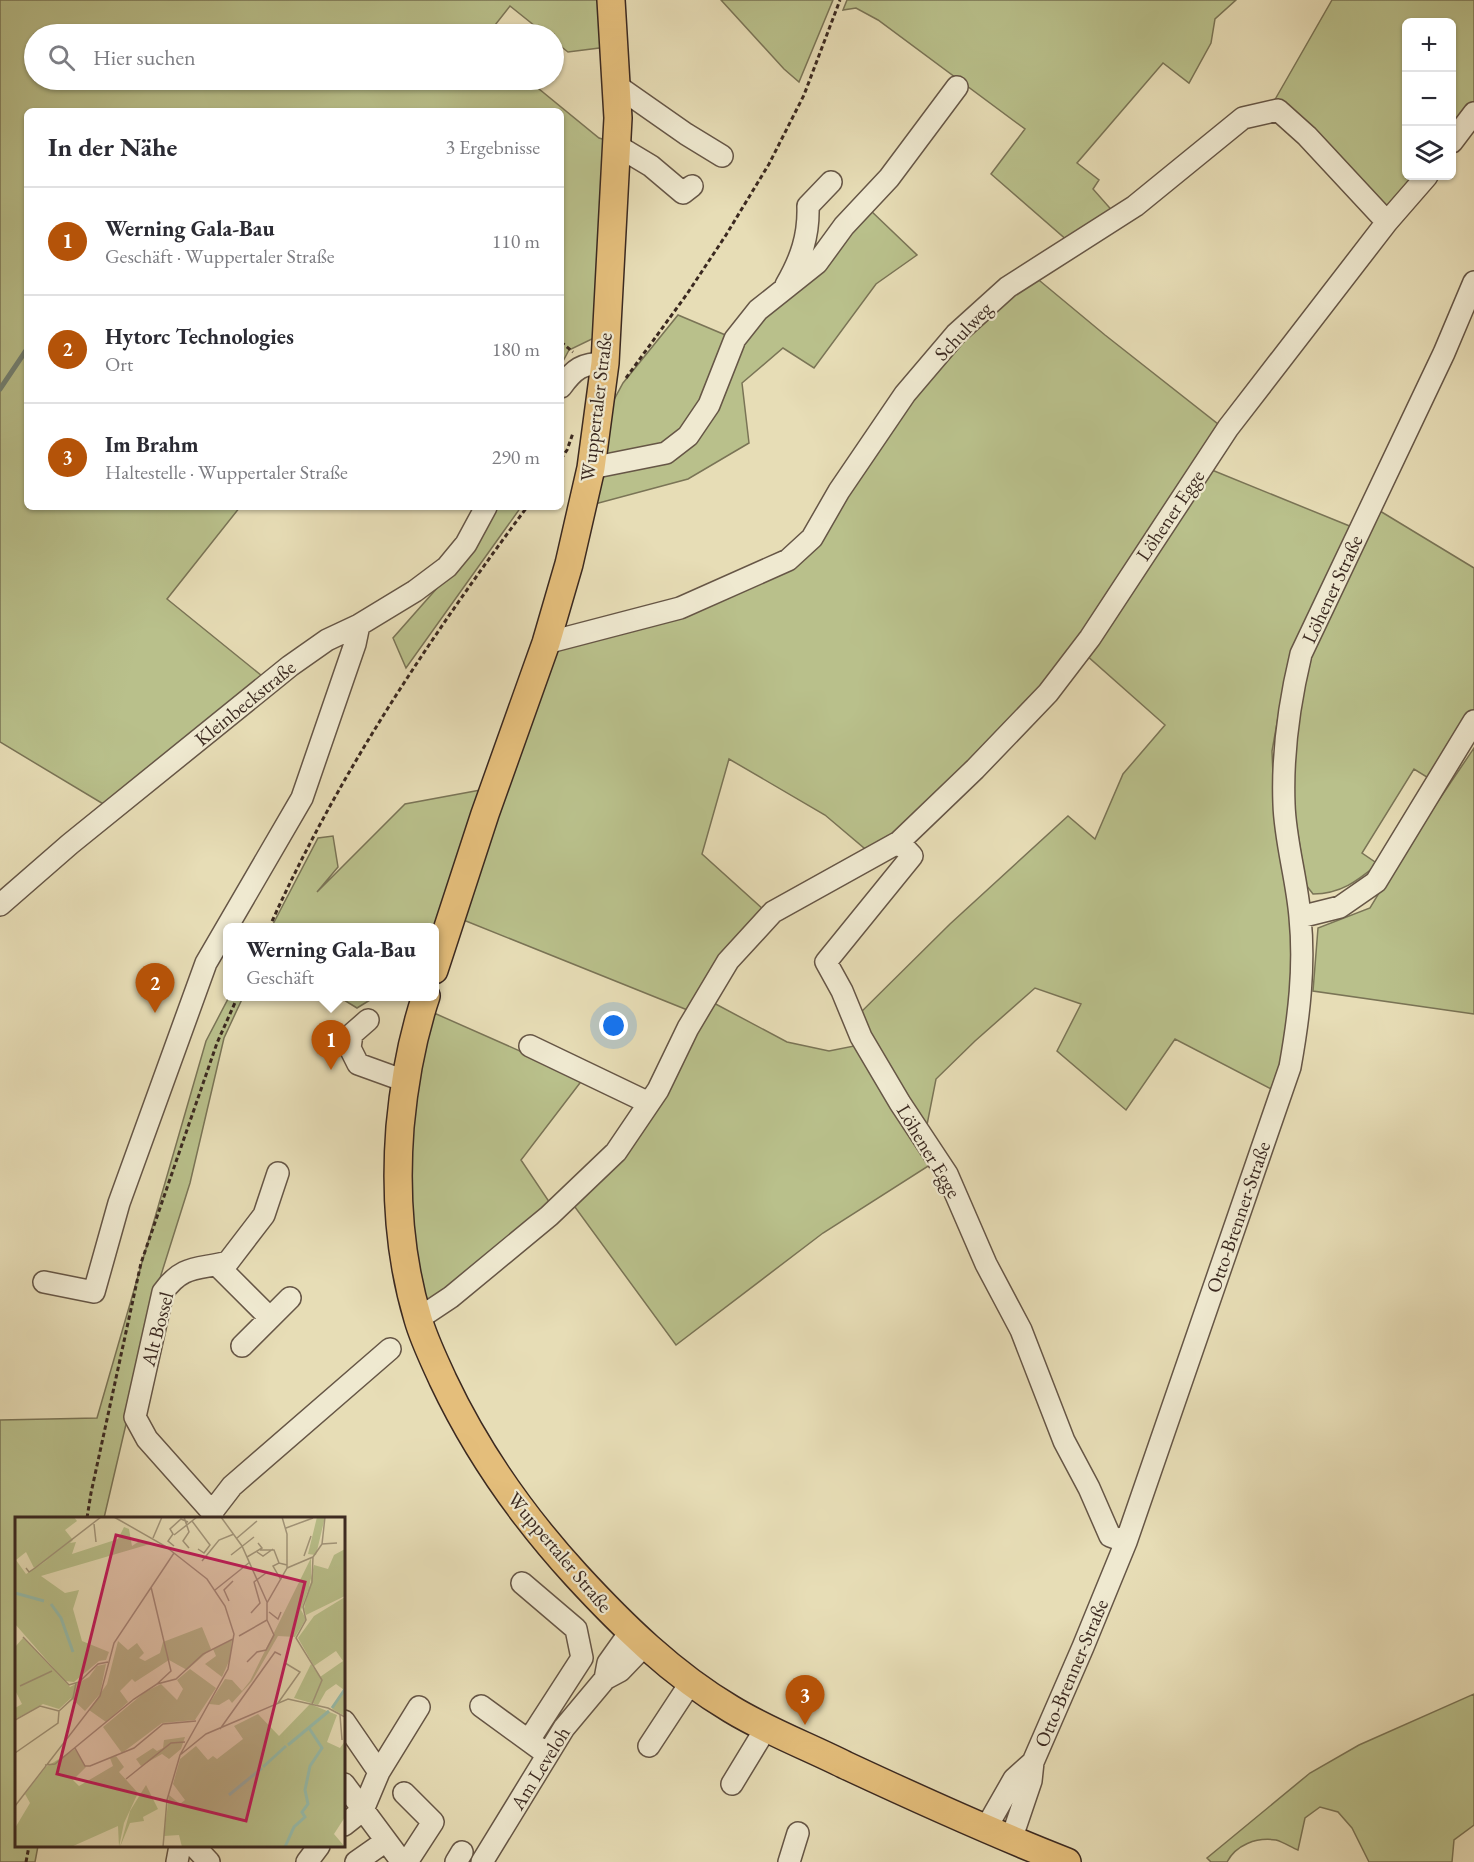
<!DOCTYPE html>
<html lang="de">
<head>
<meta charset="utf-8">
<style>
	:root { --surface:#fff; --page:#f7f7f7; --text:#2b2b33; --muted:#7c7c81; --line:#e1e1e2; --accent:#b45309 }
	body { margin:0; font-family:"EB Garamond",serif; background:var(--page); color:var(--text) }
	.controls { position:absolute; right:18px; top:18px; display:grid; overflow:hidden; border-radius:9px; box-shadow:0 2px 4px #0004 }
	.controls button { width:54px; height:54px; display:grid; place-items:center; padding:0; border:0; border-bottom:2px solid var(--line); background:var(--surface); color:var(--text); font:30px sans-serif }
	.you { position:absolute; left:614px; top:1026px; width:21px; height:21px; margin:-15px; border:4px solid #fff; border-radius:50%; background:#1a73e8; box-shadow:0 0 0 9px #1a73e833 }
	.badge { display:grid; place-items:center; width:39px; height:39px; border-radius:50%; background:var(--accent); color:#fff; font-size:20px; font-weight:700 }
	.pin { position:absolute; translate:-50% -50px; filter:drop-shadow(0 2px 3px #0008) }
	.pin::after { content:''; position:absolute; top:32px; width:21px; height:18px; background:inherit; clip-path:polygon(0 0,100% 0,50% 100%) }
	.popup { position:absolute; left:223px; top:923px; width:216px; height:78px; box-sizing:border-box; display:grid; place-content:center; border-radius:9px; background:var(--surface); filter:drop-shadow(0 2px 4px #0005); font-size:20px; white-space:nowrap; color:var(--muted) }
	.popup b { font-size:22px; color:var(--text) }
	.popup::after { content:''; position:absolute; left:50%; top:100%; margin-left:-12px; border:12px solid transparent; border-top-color:var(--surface) }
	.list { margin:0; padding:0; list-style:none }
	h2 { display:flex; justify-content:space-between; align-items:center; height:78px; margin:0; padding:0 24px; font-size:26px }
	h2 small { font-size:20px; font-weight:400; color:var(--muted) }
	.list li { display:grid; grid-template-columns:39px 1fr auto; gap:18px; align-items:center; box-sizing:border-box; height:108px; padding:0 24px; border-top:2px solid var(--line) }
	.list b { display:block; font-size:22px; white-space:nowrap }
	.list p { margin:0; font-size:20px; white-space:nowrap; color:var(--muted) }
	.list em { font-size:20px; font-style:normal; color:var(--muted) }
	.icon { flex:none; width:33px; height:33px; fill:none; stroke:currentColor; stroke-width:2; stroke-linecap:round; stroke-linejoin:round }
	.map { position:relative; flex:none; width:1474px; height:1862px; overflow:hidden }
	.search { position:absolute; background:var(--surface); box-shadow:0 2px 4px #0004; left:24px; top:24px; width:540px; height:66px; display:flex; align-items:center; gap:15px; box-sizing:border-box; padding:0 21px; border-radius:33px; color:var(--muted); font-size:22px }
	.panel { position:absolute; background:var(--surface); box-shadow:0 2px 4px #0004; left:24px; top:108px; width:540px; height:402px; border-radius:9px }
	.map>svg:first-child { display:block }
	.green { fill:#b9c08b; stroke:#7a7456; stroke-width:1.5 }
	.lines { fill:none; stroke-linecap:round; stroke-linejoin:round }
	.stream { stroke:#728173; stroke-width:5 }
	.minor-casing { stroke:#665646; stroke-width:24 }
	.major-casing { stroke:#3b2920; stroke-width:30 }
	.path { stroke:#3b2920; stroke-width:3; stroke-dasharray:4.5 3; stroke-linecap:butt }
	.minor { stroke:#efe9d0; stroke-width:21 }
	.major { stroke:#e4be7b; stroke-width:27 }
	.labels { text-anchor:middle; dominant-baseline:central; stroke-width:4.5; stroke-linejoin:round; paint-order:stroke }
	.street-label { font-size:20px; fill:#3b2920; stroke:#efe9d0 }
	.inset-river { fill:none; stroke:#97bcab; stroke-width:3 }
	.inset-road { fill:none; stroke:#a2957a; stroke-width:1.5 }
	.view { fill:#c2185b; fill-opacity:0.15; stroke:#c2185b; stroke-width:3 }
	.inset-edge { fill:none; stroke:#3b2920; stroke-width:3 }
</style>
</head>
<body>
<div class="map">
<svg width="1474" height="1862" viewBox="0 0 1474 1862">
	<rect width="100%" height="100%" fill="#e7ddb6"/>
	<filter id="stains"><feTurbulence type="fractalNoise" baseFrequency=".00333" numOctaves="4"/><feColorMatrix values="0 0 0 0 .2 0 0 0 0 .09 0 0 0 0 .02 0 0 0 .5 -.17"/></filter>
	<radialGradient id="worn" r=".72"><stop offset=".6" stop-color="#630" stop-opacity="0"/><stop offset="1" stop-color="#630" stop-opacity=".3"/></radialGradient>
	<!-- green -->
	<path class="green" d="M 0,0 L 603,0 L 607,47 L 568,52 L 554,41 L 554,34 L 545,34 L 510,6 L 488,34 L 34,34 L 34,80 L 528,80 L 599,138 L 609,141 L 594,338 L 569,350 L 561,365 L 561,111 L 27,111 L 27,507 L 240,507 L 167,599 L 262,676 L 105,805 L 0,742 Z
		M 721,0 L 833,0 L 799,82 L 784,69 Z
		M 847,0 L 1236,0 L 1215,19 L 1211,43 L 1189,83 L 1163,63 L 1077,163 L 1099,180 L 1093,189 L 1116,215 L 1068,241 L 991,174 L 1025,129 L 878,20 L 856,8 L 843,10 Z
		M 1332,0 L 1474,0 L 1474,104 L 1452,134 L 1452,22 L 1406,22 L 1406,176 L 1421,176 L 1386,214 L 1273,103 Z
		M 869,209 L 917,255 L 876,284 L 814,368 L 783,348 L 742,383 L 749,443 L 688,479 L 595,504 L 608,411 L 623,383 L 678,315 L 735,339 Z
		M 1034,276 L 1105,335 L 1223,428 L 1075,653 L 900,837 L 870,853 L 825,815 L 729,759 L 702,854 L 765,911 L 690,1011 L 461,919 L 558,646 L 792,563 L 958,337 Z
		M 1207,468 L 1352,527 L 1282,695 L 1272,751 L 1275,823 L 1290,909 L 1294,948 L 1284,1052 L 1271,1089 L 1175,1039 L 1126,1110 L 1057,1051 L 1081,1004 L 1035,988 L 975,1041 L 936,1079 L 925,1135 L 856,1017 L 950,924 L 1068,816 L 1095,839 L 1123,774 L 1165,725 L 1085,654 Z
		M 491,507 L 521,507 L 406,668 L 393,638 L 453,570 Z
		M 1380,511 L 1474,568 L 1474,710 L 1430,779 L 1414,769 L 1362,853 L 1378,864 C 1357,881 1341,894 1313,894 L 1306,885 L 1293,802 L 1295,736 L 1305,669 Z
		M 1474,748 L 1474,1014 L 1313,991 L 1318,928 L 1370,908 L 1405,850 Z
		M 486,789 L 434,927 L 271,928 L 318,838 L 333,836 L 338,867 L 317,892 L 405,804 Z
		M 229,997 L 243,997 L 224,1038 L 190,1183 L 161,1275 L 104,1518 L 16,1518 L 16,1846 L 38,1846 L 35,1862 L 0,1862 L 0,1420 L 97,1418 L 206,1041 Z
		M 339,997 L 375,997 L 357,1008 Z
		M 710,1001 L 787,1042 L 829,1051 L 859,1045 L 933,1163 L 823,1233 L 676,1345 L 572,1203 Z
		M 434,1013 L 583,1079 L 521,1160 L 552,1206 L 434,1304 L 424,1303 C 407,1231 404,1153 417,1080 C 422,1057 428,1035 434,1013 Z
		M 1474,1694 L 1474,1825 L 1454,1840 L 1452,1862 L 1369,1862 L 1352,1828 L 1338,1812 L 1320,1807 L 1305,1818 L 1298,1850 C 1291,1847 1283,1842 1276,1840 C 1256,1837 1236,1845 1227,1862 L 1211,1862 L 1207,1858 L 1310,1773 L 1359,1745 Z"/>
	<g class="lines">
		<!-- stream -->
		<path class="stream" d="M 0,389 L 27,349"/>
		<defs>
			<path id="minor" d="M 616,85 L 686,134 L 722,156
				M 1452,142 L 1474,113
				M 616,145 L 651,166 L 683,193 L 692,186
				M 786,285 C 801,259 809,236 808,206 L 831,182
				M 561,387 C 574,369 582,363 605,363
				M 591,468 L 666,453 L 688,436 L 709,405 L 735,339 L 758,310 L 817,263 L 844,226 L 889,178 L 957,87
				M 546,643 L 680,608 L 788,560 L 812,538 L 839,491 L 905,394 L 956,334 L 1008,287 L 1135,206 L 1243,118 L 1278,110 L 1307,136 L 1387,222
				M 899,842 L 912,856 L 826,962 L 842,991 L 861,1037 L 900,1103 L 947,1174 L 986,1264 L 1021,1330 L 1064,1441 L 1089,1488 L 1110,1536 L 1126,1542
				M 0,905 L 70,844 L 290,666 L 327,640 L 359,625 L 415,591 L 447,567 L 466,544 L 486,507
				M 1300,917 L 1340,907 L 1376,882 L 1474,721
				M 368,1020 L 352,1034 L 350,1048 L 358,1064 L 405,1081
				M 530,1046 L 649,1103
				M 217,1265 L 270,1318
				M 44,1282 L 94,1292 L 119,1203 L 206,963 L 302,798 L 355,644 L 359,625
				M 418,1319 L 451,1297 L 549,1216 L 616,1152 L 658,1090 L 688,1028 L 728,961 L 773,912 L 899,842 L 975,769 L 1048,693 L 1090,638 L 1228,428 L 1387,222 L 1427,176
				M 242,1346 L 290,1298
				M 212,1512 L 147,1439 L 135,1417 L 163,1292 C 183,1264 198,1270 228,1262 L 264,1215 L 278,1173
				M 213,1518 L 212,1512 L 232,1486 L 390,1349
				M 522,1583 L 576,1629 L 582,1658 L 529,1740
				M 605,1679 L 608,1663 L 630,1632
				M 481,1706 L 540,1749
				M 344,1721 L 379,1772 L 363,1810 L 344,1825
				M 649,1746 L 691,1682
				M 379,1772 L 419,1707
				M 344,1784 L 402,1862
				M 732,1784 L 766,1728
				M 404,1793 L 433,1822 L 407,1862
				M 986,1828 L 1014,1779 L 1033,1762
				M 1011,1840 L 1031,1781 L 1033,1762 L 1083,1647 L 1126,1542 L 1290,1067 C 1299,1017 1305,967 1300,917 C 1297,879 1285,841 1284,804 C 1282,752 1289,704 1301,654 L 1444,353 L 1474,282
				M 194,1846 L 209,1862
				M 177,1862 L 180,1846
				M 307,1862 L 319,1846
				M 356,1862 L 386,1841
				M 456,1862 L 462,1852
				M 482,1862 L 564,1728 L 605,1679 L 620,1671 L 645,1645
				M 789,1862 L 798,1833"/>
			<path id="major" d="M 434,970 L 485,814 L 546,643 L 569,564 L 591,468 L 605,363 L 618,118 L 611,0
				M 426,996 C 412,1038 404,1083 400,1127 C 395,1192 399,1256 418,1319 C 424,1340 434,1360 443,1380 C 477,1452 522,1516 576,1575 C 622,1625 672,1674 731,1709 C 767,1731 807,1746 845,1765 C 918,1799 992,1833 1067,1862"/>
		</defs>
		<!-- minor casing -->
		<use href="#minor" class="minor-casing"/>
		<!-- major casing -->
		<use href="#major" class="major-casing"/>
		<!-- path -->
		<path class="path" d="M 561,342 L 573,352
			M 626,378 L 687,294 L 726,235 L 769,164 L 804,95 L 840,0
			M 561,459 L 567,450 L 573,433
			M 269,928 C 337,776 429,639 527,507
			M 87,1518 L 91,1493 L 141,1263 L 217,1043 L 238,996
			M 26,1862 L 29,1846"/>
		<!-- minor -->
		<use href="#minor" class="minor"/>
		<!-- major -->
		<use href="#major" class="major"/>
	</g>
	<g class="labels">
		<!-- street labels -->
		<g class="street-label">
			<text transform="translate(963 331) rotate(-46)">Schulweg</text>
			<text transform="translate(596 407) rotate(-83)">Wuppertaler Straße</text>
			<text transform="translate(1170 515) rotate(-56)">Löhener Egge</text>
			<text transform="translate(1332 589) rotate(-65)">Löhener Straße</text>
			<text transform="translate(245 703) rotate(-39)">Kleinbeckstraße</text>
			<text transform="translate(929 1151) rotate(59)">Löhener Egge</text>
			<text transform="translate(1238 1217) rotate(-71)">Otto-Brenner-Straße</text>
			<text transform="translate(157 1329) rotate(-75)">Alt Bossel</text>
			<text transform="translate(560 1552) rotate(50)">Wuppertaler Straße</text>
			<text transform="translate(1071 1673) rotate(-67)">Otto-Brenner-Straße</text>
			<text transform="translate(540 1768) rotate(-58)">Am Leveloh</text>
		</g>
	</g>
	<!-- overview -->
	<g transform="translate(15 1517)">
		<rect width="330" height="330" fill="#e7ddb6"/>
		<path d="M 0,0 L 59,0 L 62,4 L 50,13 L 58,23 L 55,26 L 61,25 L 57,37 L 103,22 L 109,10 L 114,12 L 117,29 L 123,25 L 135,27 L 26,59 L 50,76 L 64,73 L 58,92 L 67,124 L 94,135 L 91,143 L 84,144 L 59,165 L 50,164 L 0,107 ZM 11,35 L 19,51 L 34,42 L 11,57 L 1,43 ZM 302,0 L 310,0 L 301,38 L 293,37 ZM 330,32 L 330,79 L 291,98 L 289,92 L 299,48 L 313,52 L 319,38 ZM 296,41 L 296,65 L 286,93 L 291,102 L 280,120 L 263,119 L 237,164 L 217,186 L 214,182 L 204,188 L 194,187 L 210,162 L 217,163 L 227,174 L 235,164 ZM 330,80 L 330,199 L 317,192 L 329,173 L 321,167 L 311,174 L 303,188 L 279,181 L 296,147 L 305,160 L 328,144 L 321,134 L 299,149 L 283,121 L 299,99 ZM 187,110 L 196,132 L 172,153 L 154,143 L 120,165 L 117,162 L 105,174 L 113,185 L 91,205 L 74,193 L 92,167 L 103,124 L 113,133 L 122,126 L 129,136 L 124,141 L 130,144 L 145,136 L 148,125 ZM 8,121 L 55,170 L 74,160 L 82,149 L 91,147 L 85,177 L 70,194 L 56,181 L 44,192 L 28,187 L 0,202 L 0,191 L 7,187 L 0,173 L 0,130 ZM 217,123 L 215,142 L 207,160 L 190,147 L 201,139 L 198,132 ZM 175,152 L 201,171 L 180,203 L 147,206 L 107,236 L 88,210 L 130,175 L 146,167 L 162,183 L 168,172 L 162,163 ZM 295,187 L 322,198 L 312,225 L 325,231 L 330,224 L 330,300 L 319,317 L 330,330 L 167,330 L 164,318 L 149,319 L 154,278 L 165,287 L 170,283 L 158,267 L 165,242 L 181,229 L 193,243 L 198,239 L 202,242 L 228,222 L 219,209 L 243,197 L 264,219 ZM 170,220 L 166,232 L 154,242 L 147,237 L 126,249 L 121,242 L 138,231 L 142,234 L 148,231 L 149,223 ZM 60,232 L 71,250 L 58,263 L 64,269 L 98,249 L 95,241 L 101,239 L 109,250 L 104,255 L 123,276 L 109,306 L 104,330 L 103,309 L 56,330 L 0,330 L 0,311 L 15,286 L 10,277 L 31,250 ZM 131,268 L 143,292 L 128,300 L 129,304 L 115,306 L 105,330 L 115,294 Z" fill="#b9c08b" fill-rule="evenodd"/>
		<path class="inset-river" d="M 0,76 L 29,84M 36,87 L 46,101 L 58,135M 317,191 L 330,172M 273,228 L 314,194M 248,250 L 271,229M 214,278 L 247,251M 270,330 L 279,310 L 290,300 L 287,295 L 293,287 L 290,273 L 295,249 L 307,231 L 294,211"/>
		<path class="inset-road" d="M 99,0 L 150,29 L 192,62 L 210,89 L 219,117 L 213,152 L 165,238 L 152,283 L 148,330M 169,0 L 174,15 L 168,24 L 174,31M 206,0 L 227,29 L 252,85M 177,4 L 195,28 L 189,36 L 183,32M 79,7 L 81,25M 271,11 L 298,1M 159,18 L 182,0M 138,21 L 147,0M 222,21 L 242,4M 307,27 L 310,0M 159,29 L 153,24 L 158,17 L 155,12 L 166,2 L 173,5M 245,33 L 259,33 L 264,46M 242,35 L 248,39 L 258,32M 216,38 L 239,20M 289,39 L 296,19M 232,40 L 247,31 L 243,26M 298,40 L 307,27 L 322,26M 187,44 L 204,23 L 219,17M 11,51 L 14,55 L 20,51 L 86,0M 272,51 L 298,40 L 297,65 L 288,90 L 291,103 L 281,121 L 307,163 L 297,187M 266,63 L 258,49 L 264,46 L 272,48M 136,70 L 156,154 L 142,167M 200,73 L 235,45M 214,84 L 209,73 L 218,64M 254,95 L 263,102 L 266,95M 236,96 L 245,86 L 239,65 L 251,56M 224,119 L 252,103 L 252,86 L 272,51 L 272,17 L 267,0M 8,120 L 54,168 L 64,165 L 83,147 L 93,145M 232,145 L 242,135 L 251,133 L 259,118 L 252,103M 5,169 L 37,154M 263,186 L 285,155 L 270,146M 325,198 L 327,223M 0,203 L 25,189 L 44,194M 205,212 L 260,135 L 266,138M 60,231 L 70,249 L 75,249 L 119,231 L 148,207 L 181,204M 0,236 L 43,206 L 44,194 L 58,181 L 61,166M 165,238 L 191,217 L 273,182 L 313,191 L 330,200M 30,248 L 40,247 L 119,182 L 142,167 L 161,162 L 188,137 L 218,122M 111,262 L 156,226 L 170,225M 0,289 L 85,179 L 99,126 L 159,36"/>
		<path class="view" d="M 101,18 L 290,65 L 231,304 L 42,257 Z"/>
		<rect width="330" height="330" class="inset-edge"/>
	</g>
	<rect width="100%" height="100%" filter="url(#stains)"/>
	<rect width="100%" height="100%" fill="url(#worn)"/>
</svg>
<div class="controls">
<button>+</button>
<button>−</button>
<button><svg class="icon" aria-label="layers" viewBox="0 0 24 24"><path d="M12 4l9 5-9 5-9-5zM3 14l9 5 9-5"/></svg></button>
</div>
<div class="you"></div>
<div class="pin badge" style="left:331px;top:1070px">1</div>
<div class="popup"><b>Werning Gala-Bau</b>Geschäft</div>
<div class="pin badge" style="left:155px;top:1013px">2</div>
<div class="pin badge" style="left:805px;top:1725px">3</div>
<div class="search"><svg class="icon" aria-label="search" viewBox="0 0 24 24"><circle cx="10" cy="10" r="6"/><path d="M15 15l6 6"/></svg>Hier suchen</div>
<section class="panel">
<h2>In der Nähe<small>3 Ergebnisse</small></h2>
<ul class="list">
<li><span class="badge">1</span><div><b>Werning Gala-Bau</b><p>Geschäft · Wuppertaler Straße</p></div><em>110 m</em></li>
<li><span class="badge">2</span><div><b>Hytorc Technologies</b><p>Ort</p></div><em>180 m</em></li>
<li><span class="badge">3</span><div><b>Im Brahm</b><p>Haltestelle · Wuppertaler Straße</p></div><em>290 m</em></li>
</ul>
</section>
</div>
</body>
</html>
